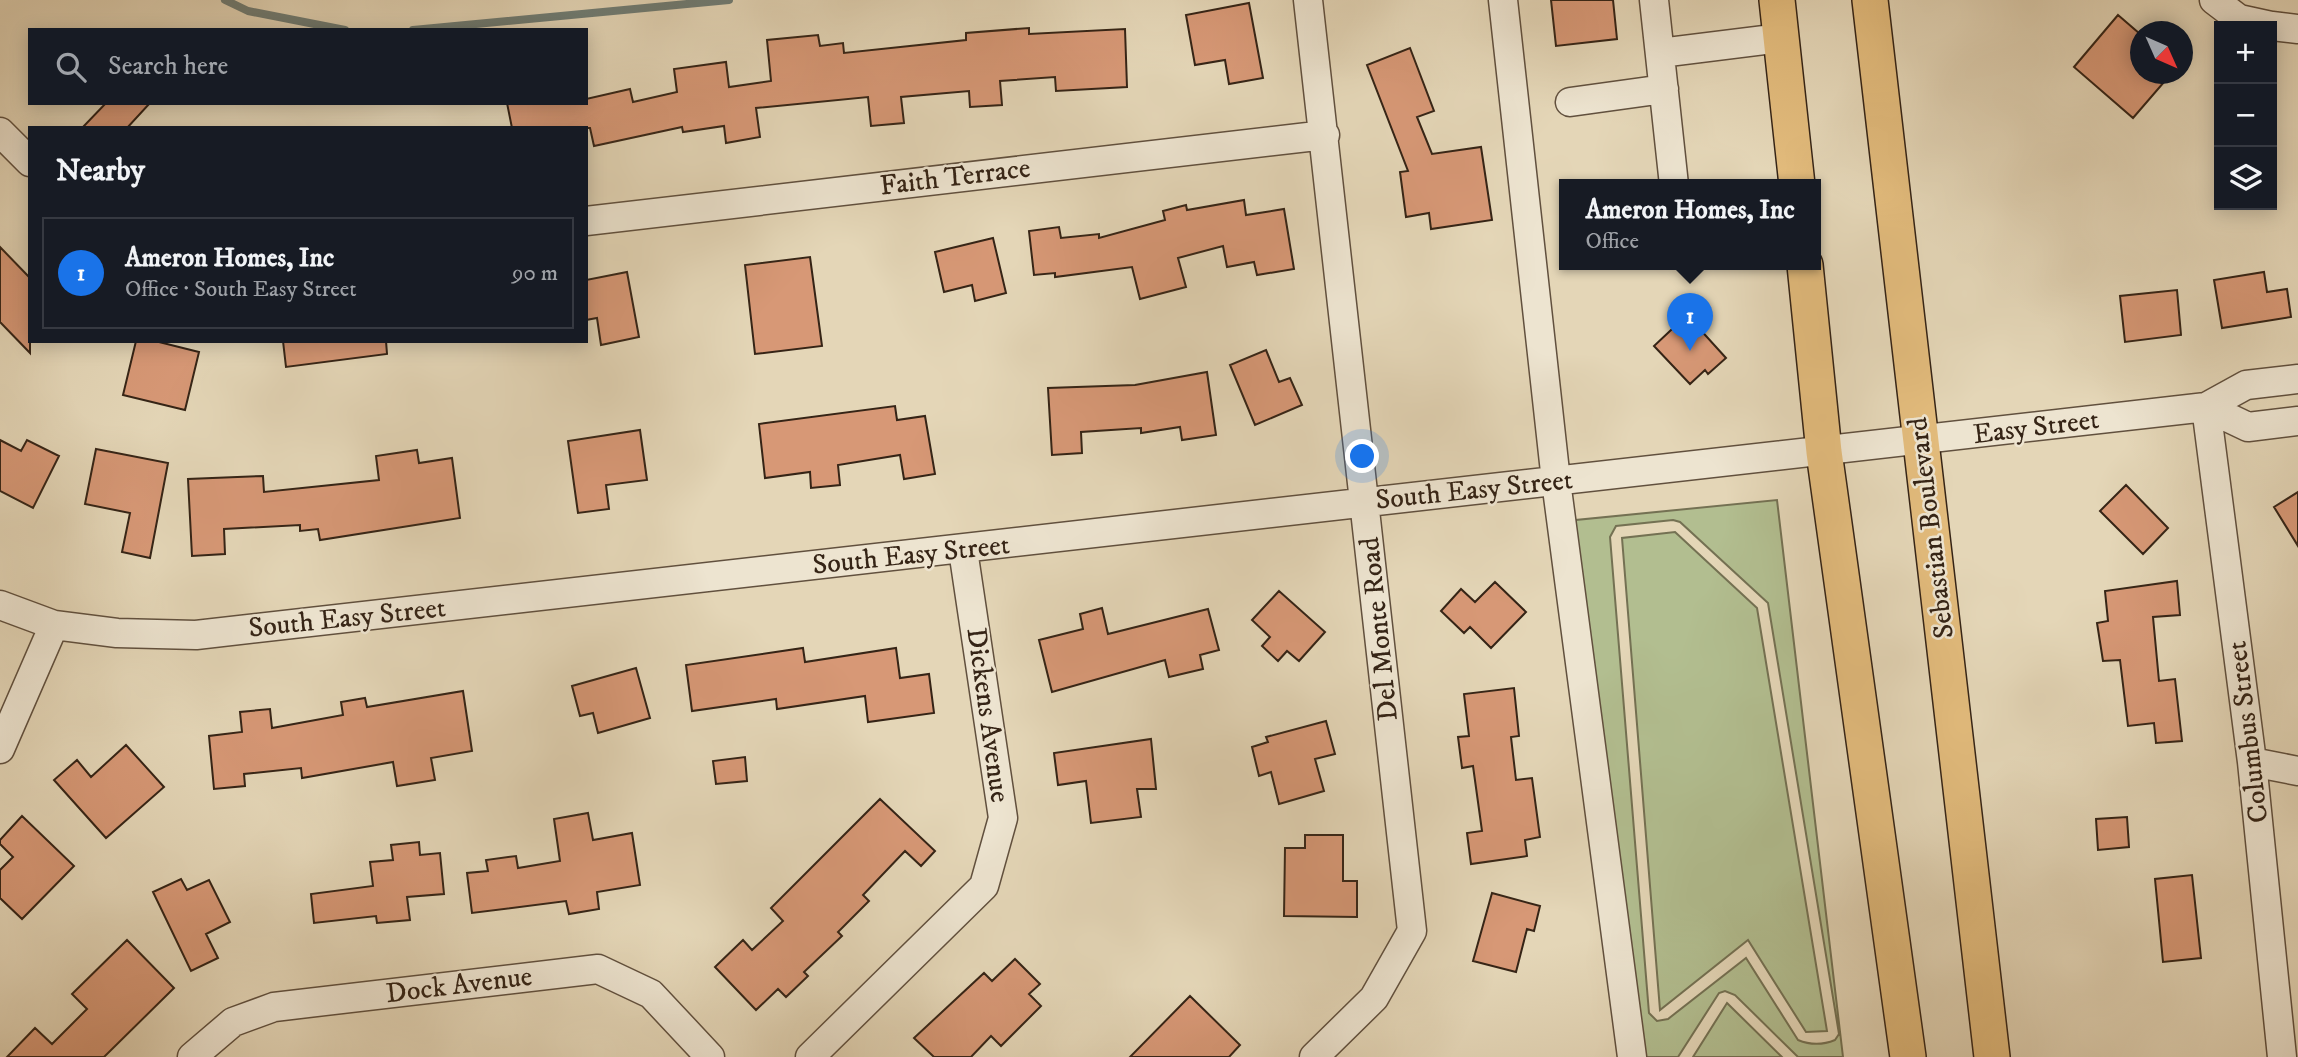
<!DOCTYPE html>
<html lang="en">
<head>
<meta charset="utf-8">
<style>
	:root { --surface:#171b24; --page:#242831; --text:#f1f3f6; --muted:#9ea1a6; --line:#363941; --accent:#1a73e8 }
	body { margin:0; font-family:"IM FELL DW Pica",serif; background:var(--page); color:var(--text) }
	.controls { position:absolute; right:21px; top:21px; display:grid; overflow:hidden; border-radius:0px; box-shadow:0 4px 18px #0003 }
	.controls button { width:63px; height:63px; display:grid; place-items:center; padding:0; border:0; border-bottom:2px solid var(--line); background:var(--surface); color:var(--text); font:35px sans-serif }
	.compass { position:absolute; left:2130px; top:21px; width:63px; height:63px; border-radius:50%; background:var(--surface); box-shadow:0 4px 18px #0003; rotate:135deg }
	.you { position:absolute; left:1363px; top:457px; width:24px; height:24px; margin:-18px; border:5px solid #fff; border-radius:50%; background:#1a73e8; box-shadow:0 0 0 10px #1a73e833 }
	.badge { display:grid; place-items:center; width:46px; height:46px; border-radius:50%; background:var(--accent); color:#fff; font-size:23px; font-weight:700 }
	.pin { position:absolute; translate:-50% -58px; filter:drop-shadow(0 2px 4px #0008) }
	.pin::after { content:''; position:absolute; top:37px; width:24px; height:21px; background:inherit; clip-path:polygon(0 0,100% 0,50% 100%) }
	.popup { position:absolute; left:1559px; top:179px; width:262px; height:91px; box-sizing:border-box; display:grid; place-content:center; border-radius:0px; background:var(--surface); filter:drop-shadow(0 2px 5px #0005); font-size:23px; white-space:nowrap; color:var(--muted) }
	.popup b { font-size:26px; color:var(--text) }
	.popup::after { content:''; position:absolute; left:50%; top:100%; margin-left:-14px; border:14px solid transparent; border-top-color:var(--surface) }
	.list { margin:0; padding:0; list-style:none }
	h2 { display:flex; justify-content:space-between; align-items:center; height:91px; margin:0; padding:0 28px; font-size:30px }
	h2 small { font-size:23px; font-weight:400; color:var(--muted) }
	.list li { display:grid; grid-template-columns:46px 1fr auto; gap:21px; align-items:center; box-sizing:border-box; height:112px; margin:0 14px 14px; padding:0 14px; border:2px solid var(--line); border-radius:0px }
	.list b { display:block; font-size:26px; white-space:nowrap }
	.list p { margin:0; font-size:23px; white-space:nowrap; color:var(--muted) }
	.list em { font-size:23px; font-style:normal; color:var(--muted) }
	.icon { flex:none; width:38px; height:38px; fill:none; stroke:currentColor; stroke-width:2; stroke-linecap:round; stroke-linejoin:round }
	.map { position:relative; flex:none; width:2298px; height:1057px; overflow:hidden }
	.search { position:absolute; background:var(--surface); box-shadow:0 4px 18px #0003; left:28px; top:28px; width:560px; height:77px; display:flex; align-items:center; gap:18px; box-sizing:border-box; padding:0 24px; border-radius:0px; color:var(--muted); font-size:26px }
	.panel { position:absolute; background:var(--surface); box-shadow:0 4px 18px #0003; left:28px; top:126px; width:560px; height:217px; border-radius:0px }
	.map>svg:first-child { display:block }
	.green { fill:#b2be90; stroke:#747153; stroke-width:2; fill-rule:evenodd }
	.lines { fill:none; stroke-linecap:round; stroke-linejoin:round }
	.stream { stroke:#707d75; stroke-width:8 }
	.building { fill:#d79876; stroke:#352416; stroke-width:2 }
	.minor-casing { stroke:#61503e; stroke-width:31 }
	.major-casing { stroke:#352416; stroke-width:38 }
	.minor { stroke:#ede4d0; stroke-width:28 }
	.major { stroke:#e2bb7c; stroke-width:35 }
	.labels { text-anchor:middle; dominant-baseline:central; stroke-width:5; stroke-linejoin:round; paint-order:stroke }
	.street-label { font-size:28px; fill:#352416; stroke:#ede4d0 }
</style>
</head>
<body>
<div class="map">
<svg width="2298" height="1057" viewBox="0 0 2298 1057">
	<rect width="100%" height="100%" fill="#e4d6b7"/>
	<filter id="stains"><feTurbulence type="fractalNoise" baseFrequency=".00286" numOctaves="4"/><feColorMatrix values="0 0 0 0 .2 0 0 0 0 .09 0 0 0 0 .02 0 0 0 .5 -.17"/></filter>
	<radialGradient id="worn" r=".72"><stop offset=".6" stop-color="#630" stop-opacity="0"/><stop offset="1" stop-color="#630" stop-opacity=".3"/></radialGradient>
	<!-- green -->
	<path class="green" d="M 1777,500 L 1843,1057 L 1798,1057 L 1735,995 L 1725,991 L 1719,993 L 1678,1057 L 1631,1057 L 1566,521 ZM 1673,520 L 1680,522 L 1768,603 L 1839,1034 L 1835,1040 C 1823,1045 1810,1045 1798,1040 L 1746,958 L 1668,1019 L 1657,1021 L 1649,1013 L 1610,537 L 1616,526 Z
		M 1675,532 L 1757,608 L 1827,1031 L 1806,1032 L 1748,940 L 1660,1010 L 1622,538 Z
		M 1727,1003 L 1782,1057 L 1693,1057 Z"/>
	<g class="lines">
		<!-- stream -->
		<path class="stream" d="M 225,0 L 248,11 L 345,30
			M 413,30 L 729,0"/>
	</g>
	<!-- building -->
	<path class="building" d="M 1551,0 L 1613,0 L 1617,39 L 1556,46 Z
		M 1249,3 L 1263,78 L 1229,84 L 1225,60 L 1195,65 L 1186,15 Z
		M 2118,15 L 2140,34 L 2140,74 L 2171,74 L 2133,118 L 2074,67 Z
		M 1029,28 L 1029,34 L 1125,29 L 1127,87 L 1056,91 L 1055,77 L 1000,81 L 1002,105 L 970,107 L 969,91 L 901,97 L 904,123 L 871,126 L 868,97 L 756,108 L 760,137 L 726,143 L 724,126 L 683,132 L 682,127 L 594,146 L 590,128 L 512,128 L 507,103 L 586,103 L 586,99 L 630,89 L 633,102 L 677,92 L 674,69 L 726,62 L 729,87 L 771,81 L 767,40 L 818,35 L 820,46 L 843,43 L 844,53 L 966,40 L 966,33 Z
		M 1410,48 L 1434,111 L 1417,117 L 1432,154 L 1481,147 L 1492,220 L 1431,229 L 1429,213 L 1406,217 L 1400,172 L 1408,171 L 1367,65 Z
		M 106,103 L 150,103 L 127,128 L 82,128 Z
		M 1244,200 L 1246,215 L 1284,209 L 1294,269 L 1257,275 L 1254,262 L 1227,267 L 1223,246 L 1178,258 L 1186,287 L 1140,299 L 1132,267 L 1055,277 L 1055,273 L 1034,275 L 1029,231 L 1059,227 L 1061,238 L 1099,234 L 1099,238 L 1165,220 L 1163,211 L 1186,205 L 1187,210 Z
		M 993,238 L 1006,293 L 975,301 L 972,285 L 944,292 L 935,252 Z
		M 0,247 L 30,278 L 30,353 L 0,322 Z
		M 810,257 L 822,346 L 755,354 L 745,265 Z
		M 627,272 L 639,337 L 601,345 L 597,318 L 586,320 L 586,280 Z
		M 2264,272 L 2267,292 L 2287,289 L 2291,317 L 2222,328 L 2214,280 Z
		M 2177,290 L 2181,335 L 2125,342 L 2120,296 Z
		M 1687,315 L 1726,358 L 1708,374 L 1705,370 L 1690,384 L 1654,346 Z
		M 136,341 L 155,341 L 199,352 L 185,410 L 123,395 Z
		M 283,341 L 386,341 L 387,354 L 286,367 Z
		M 1266,350 L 1279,382 L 1290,378 L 1302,405 L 1255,425 L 1230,365 Z
		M 1207,372 L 1216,435 L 1182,440 L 1180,427 L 1141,433 L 1141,428 L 1081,432 L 1082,453 L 1052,455 L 1048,388 L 1135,385 Z
		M 895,406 L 897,420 L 925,416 L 935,474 L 904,479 L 900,455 L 838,465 L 840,485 L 811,488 L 810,472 L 765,478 L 759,424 Z
		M 640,430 L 647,480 L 606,485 L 609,509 L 578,513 L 568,441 Z
		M 0,440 L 21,451 L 27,440 L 59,456 L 33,508 L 0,491 Z
		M 96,449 L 168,463 L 150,558 L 122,552 L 130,513 L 85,504 Z
		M 417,450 L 419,463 L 452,458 L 460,518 L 320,540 L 318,529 L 300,531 L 300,525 L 224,529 L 225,554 L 192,556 L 188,479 L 263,476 L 264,492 L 379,480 L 376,456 Z
		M 2126,485 L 2168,528 L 2143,554 L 2100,511 Z
		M 2298,492 L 2298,546 L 2274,507 Z
		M 2177,581 L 2180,615 L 2153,617 L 2159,681 L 2175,679 L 2182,741 L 2156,743 L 2154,723 L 2128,726 L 2120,660 L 2103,661 L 2097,623 L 2108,621 L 2105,591 Z
		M 1495,582 L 1526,612 L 1491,648 L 1470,627 L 1464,633 L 1441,611 L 1461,589 L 1475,602 Z
		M 1279,591 L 1325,632 L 1299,661 L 1287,651 L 1278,661 L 1262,646 L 1270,637 L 1252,620 Z
		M 1102,608 L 1108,634 L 1208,609 L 1219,650 L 1200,655 L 1203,669 L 1169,677 L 1165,660 L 1052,692 L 1039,640 L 1083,629 L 1080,614 Z
		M 803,648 L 805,662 L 896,648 L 900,678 L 929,674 L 934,713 L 868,722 L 865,696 L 777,709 L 776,699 L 692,711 L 686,665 Z
		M 636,668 L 650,718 L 598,733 L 593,713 L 580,716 L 572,686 Z
		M 1514,688 L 1519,736 L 1511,737 L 1516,780 L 1532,778 L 1540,837 L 1525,840 L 1527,856 L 1471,864 L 1467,833 L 1482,831 L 1473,766 L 1462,768 L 1458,737 L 1469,736 L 1464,694 Z
		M 463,691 L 472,751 L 431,758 L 435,780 L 397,786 L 393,762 L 302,778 L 301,768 L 244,774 L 245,786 L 214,789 L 209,736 L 242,732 L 240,712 L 270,709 L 272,728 L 343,715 L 341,702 L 365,698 L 367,707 Z
		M 1326,721 L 1335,754 L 1315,759 L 1324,791 L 1279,804 L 1271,772 L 1259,776 L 1252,747 L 1268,742 L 1266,737 Z
		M 1151,739 L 1156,789 L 1137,789 L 1141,817 L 1091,823 L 1086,781 L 1058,785 L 1054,753 Z
		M 126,745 L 164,787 L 106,838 L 54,780 L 77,760 L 91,777 Z
		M 745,757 L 747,781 L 716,784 L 713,761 Z
		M 880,799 L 935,851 L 921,866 L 905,851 L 863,895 L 869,901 L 838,932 L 842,936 L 804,972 L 808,976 L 786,997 L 778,989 L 756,1010 L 715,967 L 743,940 L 752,950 L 783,921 L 771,908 Z
		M 588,813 L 593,840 L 632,833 L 640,885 L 597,892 L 599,909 L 569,914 L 566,901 L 472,913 L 467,873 L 488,871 L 486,860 L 516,856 L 518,868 L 560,861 L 554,819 Z
		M 22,816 L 74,866 L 22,919 L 0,898 L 0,870 L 13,857 L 0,844 L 0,840 Z
		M 2127,817 L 2129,847 L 2098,850 L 2096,819 Z
		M 1305,835 L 1343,835 L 1343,881 L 1357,881 L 1357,917 L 1284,916 L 1285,848 L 1305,848 Z
		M 419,842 L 420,855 L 440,853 L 444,894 L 407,897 L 410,920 L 377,923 L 376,916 L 314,923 L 311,894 L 373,886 L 370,862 L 393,860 L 391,845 Z
		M 2192,875 L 2201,958 L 2163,962 L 2155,879 Z
		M 181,879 L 187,890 L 209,880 L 230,922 L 206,934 L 218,958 L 191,971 L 153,892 Z
		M 1492,893 L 1540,906 L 1534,931 L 1527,929 L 1516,972 L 1473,961 Z
		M 127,940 L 174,988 L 104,1057 L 7,1057 L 35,1028 L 52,1044 L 87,1009 L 72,994 Z
		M 1015,959 L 1040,984 L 1029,994 L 1041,1006 L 1001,1046 L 991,1036 L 971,1057 L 934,1057 L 914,1038 L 984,973 L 992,981 Z
		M 1190,996 L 1240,1045 L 1229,1057 L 1130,1057 Z"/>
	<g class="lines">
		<defs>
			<path id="minor" d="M 1308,0 L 1412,931 L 1374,998 L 1314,1057
				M 1503,0 L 1556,481 L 1632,1057
				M 1654,0 L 1674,185
				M 2214,0 L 2239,19 L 2271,26
				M 2272,26 L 2298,29
				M 1660,53 L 1781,38
				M 1570,102 L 1664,89
				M 0,132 L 30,162
				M 586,221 L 1325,135
				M 2206,407 L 2252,762 L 2282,1057
				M 2206,407 L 2248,427 L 2298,421
				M 0,605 L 54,625 L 117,633 L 196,635 L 2206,407 L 2246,385 L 2298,379
				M 0,749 L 54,625
				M 2252,762 L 2298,771
				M 192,1057 L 233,1022 L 274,1007 L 598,969 L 651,994 L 710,1057
				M 810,1057 L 984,886 L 1003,818 L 963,550"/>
			<path id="major" d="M 1777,0 L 1797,185
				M 1870,0 L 1992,1057
				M 1805,265 L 1824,452 L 1908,1057"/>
		</defs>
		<!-- minor casing -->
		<use href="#minor" class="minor-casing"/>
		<!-- major casing -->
		<use href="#major" class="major-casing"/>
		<!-- minor -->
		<use href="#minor" class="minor"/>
		<!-- major -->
		<use href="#major" class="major"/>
	</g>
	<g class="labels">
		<!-- street labels -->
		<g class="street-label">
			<text transform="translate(955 177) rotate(-7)">Faith Terrace</text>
			<text transform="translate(2036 427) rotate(-7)">Easy Street</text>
			<text transform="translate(1474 490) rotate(-6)">South Easy Street</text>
			<text transform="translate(1931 528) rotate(-97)">Sebastian Boulevard</text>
			<text transform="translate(911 555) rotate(-6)">South Easy Street</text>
			<text transform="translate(347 618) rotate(-6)">South Easy Street</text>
			<text transform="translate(1379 629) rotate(-96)">Del Monte Road</text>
			<text transform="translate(988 715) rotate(82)">Dickens Avenue</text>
			<text transform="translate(2248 732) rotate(-97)">Columbus Street</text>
			<text transform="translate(459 985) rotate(-7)">Dock Avenue</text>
		</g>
	</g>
	<rect width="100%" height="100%" filter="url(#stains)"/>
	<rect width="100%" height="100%" fill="url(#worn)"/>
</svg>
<div class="controls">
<button>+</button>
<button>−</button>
<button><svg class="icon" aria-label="layers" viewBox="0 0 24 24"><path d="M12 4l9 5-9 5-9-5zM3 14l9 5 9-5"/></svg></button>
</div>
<svg class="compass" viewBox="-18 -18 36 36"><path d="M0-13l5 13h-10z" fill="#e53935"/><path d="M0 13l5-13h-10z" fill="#9ea1a6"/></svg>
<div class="you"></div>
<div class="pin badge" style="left:1690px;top:351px">1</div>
<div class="popup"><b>Ameron Homes, Inc</b>Office</div>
<div class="search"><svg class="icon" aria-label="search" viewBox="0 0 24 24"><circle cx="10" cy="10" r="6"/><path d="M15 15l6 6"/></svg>Search here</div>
<section class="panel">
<h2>Nearby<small></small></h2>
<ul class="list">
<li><span class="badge">1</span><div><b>Ameron Homes, Inc</b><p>Office · South Easy Street</p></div><em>90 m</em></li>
</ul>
</section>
</div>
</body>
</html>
